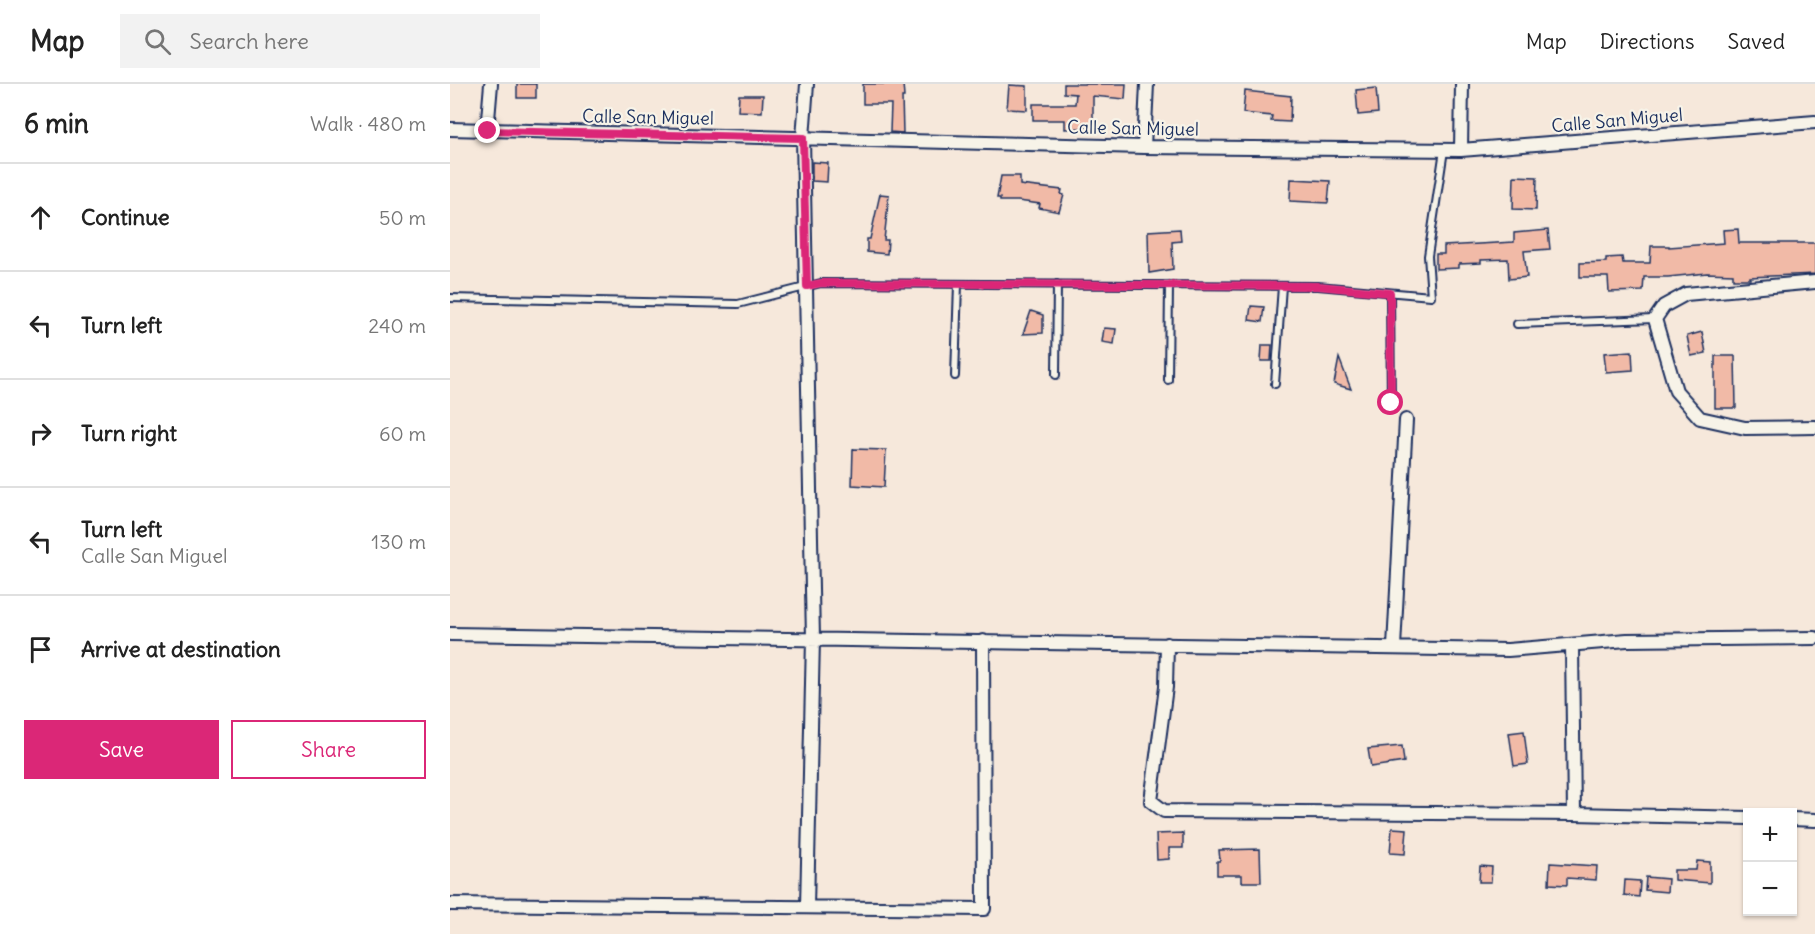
<!DOCTYPE html>
<html lang="en">
<head>
<meta charset="utf-8">
<style>
	:root { --surface:#fff; --page:#f2f2f2; --text:#222; --muted:#767676; --line:#e0e0e0; --accent:#db2777 }
	body { margin:0; font-family:Delius,sans-serif; background:var(--page); color:var(--text) }
	.controls { position:absolute; right:18px; bottom:18px; display:grid; overflow:hidden; border-radius:0px; box-shadow:0 2px 4px #0004 }
	.controls button { width:54px; height:54px; display:grid; place-items:center; padding:0; border:0; border-bottom:2px solid var(--line); background:var(--surface); color:var(--text); font:30px sans-serif }
	.stop { position:absolute; width:18px; height:18px; margin:-14px; border:4px solid #db2777; border-radius:50%; background:#fff }
	.stop.end { background:#db2777; border-color:#fff; box-shadow:0 2px 6px #0008 }
	.list { margin:0; padding:0; list-style:none }
	h2 { display:flex; justify-content:space-between; align-items:center; height:78px; margin:0; padding:0 24px; font-size:26px }
	h2 small { font-size:20px; font-weight:400; color:var(--muted) }
	.list li { display:grid; grid-template-columns:39px 1fr auto; gap:18px; align-items:center; box-sizing:border-box; height:108px; padding:0 24px; border-top:2px solid var(--line) }
	.list b { display:block; font-size:22px; white-space:nowrap }
	.list p { margin:0; font-size:20px; white-space:nowrap; color:var(--muted) }
	.list em { font-size:20px; font-style:normal; color:var(--muted) }
	.actions { display:flex; gap:12px; padding:18px 24px }
	.actions a { flex:1; padding:14px 0; border:2px solid var(--accent); border-radius:0px; text-align:center; font-size:21px; color:var(--accent) }
	.actions .main { background:var(--accent); color:#fff }
	.icon { flex:none; width:33px; height:33px; fill:none; stroke:currentColor; stroke-width:2; stroke-linecap:round; stroke-linejoin:round }
	.map { position:relative; flex:none; width:1365px; height:850px; overflow:hidden }
	header { display:flex; align-items:center; gap:36px; box-sizing:border-box; height:84px; padding:0 30px; background:var(--surface); border-bottom:2px solid var(--line) }
	header strong { font-size:28px }
	nav { display:flex; gap:33px; margin-inline-start:auto; font-size:21px }
	.search { width:420px; height:54px; background:var(--page); display:flex; align-items:center; gap:15px; box-sizing:border-box; padding:0 21px; border-radius:0px; color:var(--muted); font-size:22px }
	main { display:flex }
	aside { flex:1; background:var(--surface) }
	.map>svg:first-child { display:block }
	.building { fill:#f1baa7; stroke:#1b2f5e; stroke-width:1.5 }
	.lines { fill:none; stroke-linecap:round; stroke-linejoin:round }
	.service-casing { stroke:#1b2f5e; stroke-width:10 }
	.minor-casing { stroke:#1b2f5e; stroke-width:16 }
	.service { stroke:#f7f3e8; stroke-width:6 }
	.minor { stroke:#f7f3e8; stroke-width:12 }
	.route { stroke:#db2777; stroke-width:8 }
	.labels { text-anchor:middle; dominant-baseline:central; stroke-width:4.5; stroke-linejoin:round; paint-order:stroke }
	.street-label { font-size:18px; fill:#1b2f5e; stroke:#f7f3e8 }
</style>
</head>
<body>
<header>
<strong>Map</strong>
<div class="search"><svg class="icon" aria-label="search" viewBox="0 0 24 24"><circle cx="10" cy="10" r="6"/><path d="M15 15l6 6"/></svg>Search here</div>
<nav><a>Map</a><a>Directions</a><a>Saved</a></nav>
</header>
<main>
<aside>
<h2>6 min<small>Walk · 480 m</small></h2>
<ul class="list">
<li><svg class="icon" aria-label="ahead" viewBox="0 0 24 24"><path d="M12 20V5M6 11l6-6 6 6"/></svg><div><b>Continue</b></div><em>50 m</em></li>
<li><svg class="icon" aria-label="left" viewBox="0 0 24 24"><path d="M17 20v-9H6M10 6l-5 5 5 5"/></svg><div><b>Turn left</b></div><em>240 m</em></li>
<li><svg class="icon" aria-label="right" viewBox="0 0 24 24"><path d="M7 20v-9h11M14 6l5 5-5 5"/></svg><div><b>Turn right</b></div><em>60 m</em></li>
<li><svg class="icon" aria-label="left" viewBox="0 0 24 24"><path d="M17 20v-9H6M10 6l-5 5 5 5"/></svg><div><b>Turn left</b><p>Calle San Miguel</p></div><em>130 m</em></li>
<li><svg class="icon" aria-label="arrive" viewBox="0 0 24 24"><path d="M6 21V4h12l-3 4 3 4H6"/></svg><div><b>Arrive at destination</b></div></li>
</ul>
<div class="actions"><a class="main">Save</a><a>Share</a></div>
</aside>
<div class="map">
<svg width="1365" height="850" viewBox="0 0 1365 850">
	<rect width="100%" height="100%" fill="#f6e8db"/>
	<filter id="ink" filterUnits="userSpaceOnUse"><feTurbulence type="fractalNoise" baseFrequency=".0167" numOctaves="2"/><feDisplacementMap in="SourceGraphic" scale="12" xChannelSelector="R" yChannelSelector="G"/><feConvolveMatrix kernelMatrix="1 2 1 2 8 2 1 2 1" color-interpolation-filters="sRGB"/></filter>
	<g filter="url(#ink)">
		<!-- building -->
		<path class="building" d="M 67,0 L 86,0 L 86,14 L 67,14 Z
			M 413,0 L 453,0 L 454,13 L 452,13 L 453,49 L 440,48 L 441,20 L 413,20 Z
			M 614,0 L 676,0 L 675,15 L 643,12 L 643,44 L 635,42 L 634,44 L 615,45 L 615,36 L 583,36 L 583,20 L 625,20 L 626,10 L 614,9 Z
			M 559,1 L 577,2 L 577,26 L 557,25 Z
			M 926,4 L 928,29 L 908,31 L 906,6 Z
			M 795,7 L 841,12 L 840,38 L 821,37 L 822,32 L 793,29 Z
			M 289,11 L 313,11 L 312,28 L 288,27 Z
			M 362,78 L 378,79 L 377,98 L 362,97 Z
			M 551,92 L 570,92 L 570,101 L 612,106 L 611,110 L 614,111 L 609,128 L 589,124 L 590,120 L 568,117 L 550,117 L 550,114 L 547,114 Z
			M 1064,92 L 1087,93 L 1086,126 L 1063,125 Z
			M 841,95 L 880,97 L 878,119 L 840,117 Z
			M 430,110 L 439,111 L 434,156 L 438,156 L 437,170 L 417,168 L 417,155 L 420,155 Z
			M 730,145 L 731,157 L 722,158 L 723,185 L 699,189 L 698,147 Z
			M 1288,145 L 1289,159 L 1365,159 L 1365,190 L 1300,193 L 1300,195 L 1283,195 L 1283,190 L 1257,189 L 1218,193 L 1194,193 L 1193,207 L 1159,208 L 1158,193 L 1130,193 L 1130,179 L 1156,178 L 1156,174 L 1172,173 L 1173,179 L 1200,179 L 1201,162 L 1219,162 L 1219,163 L 1274,159 L 1273,146 Z
			M 1098,146 L 1100,165 L 1074,167 L 1077,193 L 1059,195 L 1058,175 L 1031,176 L 1031,179 L 1009,180 L 1009,184 L 986,185 L 986,170 L 994,170 L 994,162 L 1064,158 L 1064,149 Z
			M 801,222 L 814,223 L 812,238 L 799,236 Z
			M 581,227 L 593,231 L 593,249 L 573,250 Z
			M 654,244 L 666,245 L 664,260 L 652,258 Z
			M 1252,248 L 1256,269 L 1241,272 L 1237,252 Z
			M 812,261 L 822,261 L 821,277 L 811,277 Z
			M 1182,267 L 1183,286 L 1156,288 L 1154,269 Z
			M 1265,272 L 1285,272 L 1286,324 L 1265,324 Z
			M 889,274 L 901,305 L 884,300 Z
			M 403,365 L 436,366 L 434,403 L 402,401 Z
			M 1074,647 L 1078,680 L 1064,682 L 1059,649 Z
			M 952,662 L 954,678 L 921,683 L 918,665 Z
			M 942,744 L 957,745 L 955,770 L 940,769 Z
			M 733,749 L 733,764 L 719,764 L 719,775 L 707,776 L 706,750 Z
			M 810,765 L 811,798 L 792,798 L 792,791 L 767,791 L 767,777 L 770,777 L 769,766 Z
			M 1247,777 L 1260,778 L 1260,799 L 1224,796 L 1224,786 L 1246,786 Z
			M 1100,779 L 1147,782 L 1146,796 L 1117,794 L 1117,801 L 1099,800 Z
			M 1030,782 L 1042,783 L 1041,798 L 1029,798 Z
			M 1196,793 L 1218,795 L 1217,808 L 1195,806 Z
			M 1175,796 L 1190,797 L 1189,813 L 1174,811 Z"/>
		<g class="lines">
			<defs>
				<path id="service" d="M 940,209 L 941,319
					M 0,214 L 288,220 L 371,199 L 868,202 L 981,212 L 978,172 L 994,66
					M 1067,240 L 1205,235
					M 606,291 L 607,200
					M 505,292 L 508,200
					M 718,296 L 719,201
					M 825,300 L 832,202"/>
				<path id="minor" d="M 357,0 L 353,54 L 363,555 L 357,823
					M 0,45 L 694,63 L 1011,66 L 1365,38
					M 37,47 L 41,0
					M 694,63 L 697,0
					M 1011,66 L 1012,0
					M 1365,198 L 1236,210 L 1214,222 L 1205,235 L 1226,307 L 1250,334 L 1295,344 L 1365,343
					M 0,550 L 1058,566 L 1177,556 L 1365,554
					M 717,560 L 716,603 L 701,717 L 714,727 L 1124,730 L 1298,734
					M 1122,561 L 1124,730
					M 944,563 L 956,336
					M 1342,735 L 1365,736
					M 0,820 L 534,825 L 533,557"/>
			</defs>
			<!-- service casing -->
			<use href="#service" class="service-casing"/>
			<!-- minor casing -->
			<use href="#minor" class="minor-casing"/>
			<!-- service -->
			<use href="#service" class="service"/>
			<!-- minor -->
			<use href="#minor" class="minor"/>
		</g>
	</g>
	<g class="lines" filter="url(#ink)">
		<!-- route -->
		<path class="route" d="M 38,47 L 353,54 L 357,202 L 371,199 L 868,202 L 940,209 L 941,319"/>
	</g>
	<g class="labels">
		<!-- street labels -->
		<g class="street-label">
			<text transform="translate(198 33) rotate(1)">Calle San Miguel</text>
			<text transform="translate(1167 36) rotate(-5)">Calle San Miguel</text>
			<text transform="translate(683 44) rotate(1)">Calle San Miguel</text>
		</g>
	</g>
</svg>
<div class="controls">
<button>+</button>
<button>−</button>
</div>
<div class="stop" style="left:941px;top:319px"></div>
<div class="stop end" style="left:38px;top:47px"></div>
</div>
</main>
</body>
</html>
